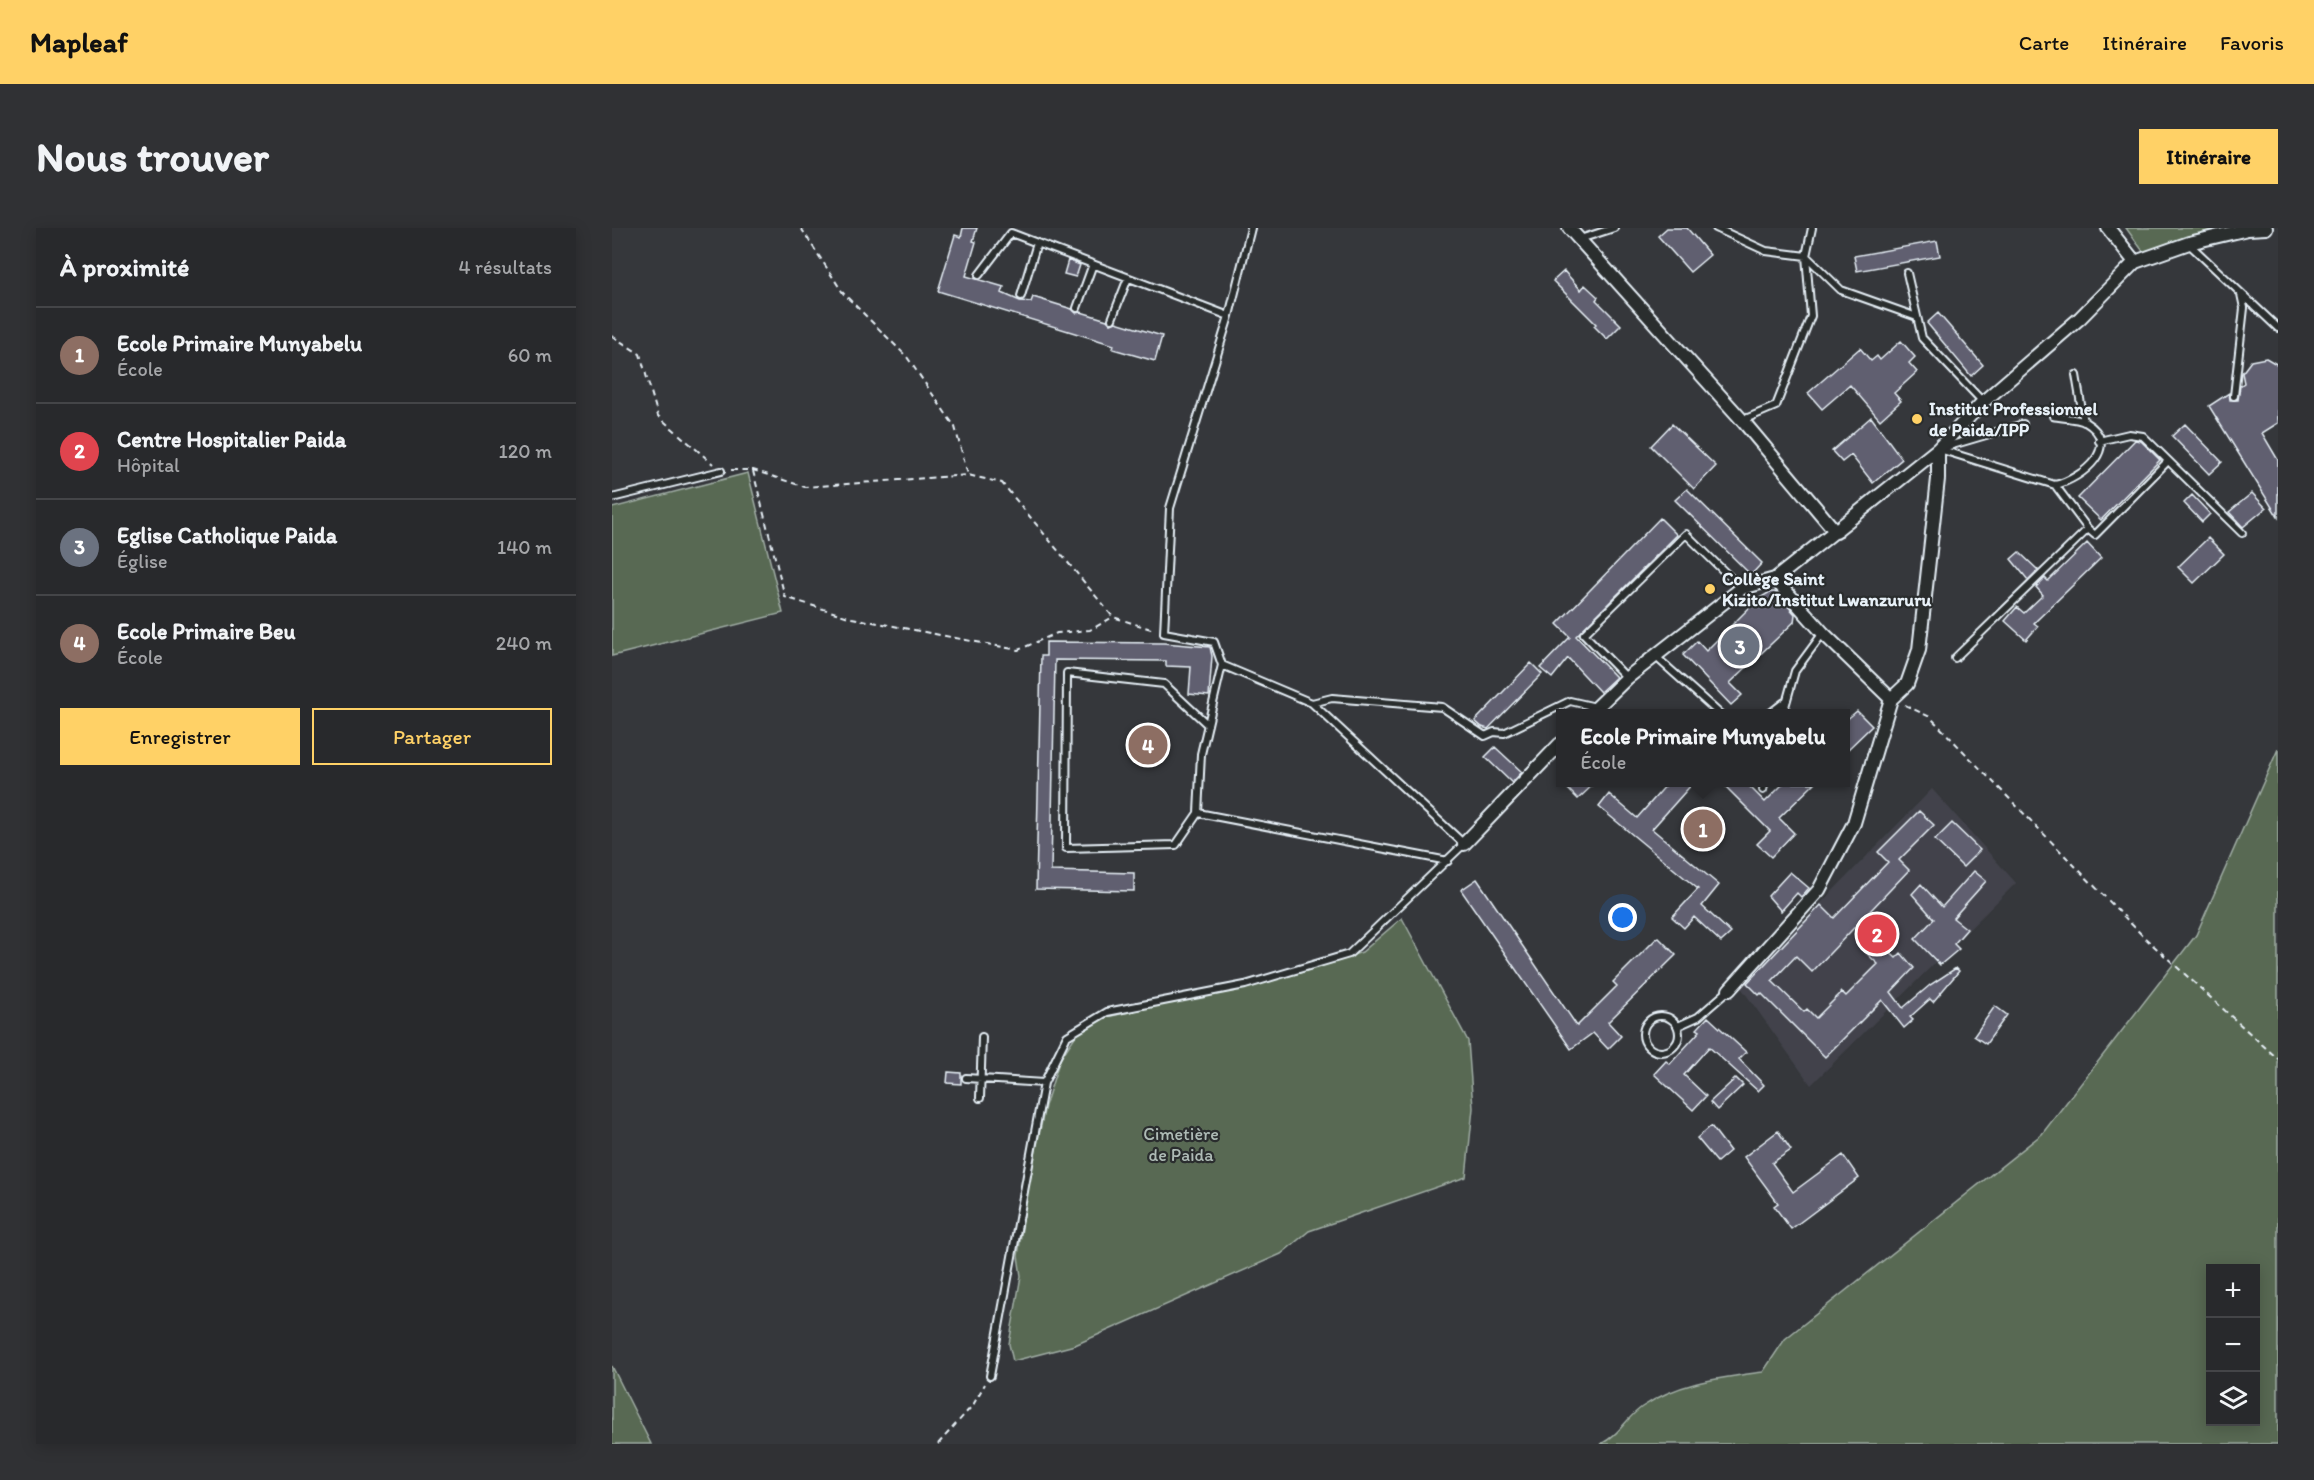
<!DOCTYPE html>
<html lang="fr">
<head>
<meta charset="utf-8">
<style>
	:root { --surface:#28292c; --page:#303134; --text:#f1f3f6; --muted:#a5a6a9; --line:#444548; --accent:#ffd166 }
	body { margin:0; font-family:Itim,sans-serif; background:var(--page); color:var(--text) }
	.controls { position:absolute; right:18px; bottom:18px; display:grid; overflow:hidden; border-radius:0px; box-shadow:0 3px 15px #0003 }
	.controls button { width:54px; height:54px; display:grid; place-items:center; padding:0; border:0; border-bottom:2px solid var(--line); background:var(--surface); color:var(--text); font:30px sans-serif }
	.you { position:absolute; left:1011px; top:690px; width:21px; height:21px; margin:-15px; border:4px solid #fff; border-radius:50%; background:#1a73e8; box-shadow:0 0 0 9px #1a73e833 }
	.badge { display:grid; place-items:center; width:39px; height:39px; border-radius:50%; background:var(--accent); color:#fff; font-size:20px; font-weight:700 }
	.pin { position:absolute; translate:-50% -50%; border:3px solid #fff; box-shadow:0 2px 6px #0006 }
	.popup { position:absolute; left:944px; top:481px; width:294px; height:78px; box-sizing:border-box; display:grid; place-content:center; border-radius:0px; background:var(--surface); filter:drop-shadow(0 2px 4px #0005); font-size:20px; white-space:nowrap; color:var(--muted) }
	.popup b { font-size:22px; color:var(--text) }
	.popup::after { content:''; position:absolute; left:50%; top:100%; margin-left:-12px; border:12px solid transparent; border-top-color:var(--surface) }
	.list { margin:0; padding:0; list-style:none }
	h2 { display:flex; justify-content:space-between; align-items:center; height:78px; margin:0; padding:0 24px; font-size:26px }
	h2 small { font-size:20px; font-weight:400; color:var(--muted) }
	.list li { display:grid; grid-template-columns:39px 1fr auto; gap:18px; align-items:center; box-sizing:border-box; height:96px; padding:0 24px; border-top:2px solid var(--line) }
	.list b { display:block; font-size:22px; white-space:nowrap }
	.list p { margin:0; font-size:20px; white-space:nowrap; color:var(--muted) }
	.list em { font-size:20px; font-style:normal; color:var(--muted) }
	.actions { display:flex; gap:12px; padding:18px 24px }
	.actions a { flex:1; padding:14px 0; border:2px solid var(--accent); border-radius:0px; text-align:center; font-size:21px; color:var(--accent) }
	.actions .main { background:var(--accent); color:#111 }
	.icon { flex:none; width:33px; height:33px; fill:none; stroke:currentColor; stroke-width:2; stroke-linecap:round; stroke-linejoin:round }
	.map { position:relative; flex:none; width:1666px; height:1216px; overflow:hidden; border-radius:0px }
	header { display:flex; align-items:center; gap:36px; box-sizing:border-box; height:84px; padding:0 30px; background:var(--accent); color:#111 }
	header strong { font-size:28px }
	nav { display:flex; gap:33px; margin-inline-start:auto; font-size:21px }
	.intro { display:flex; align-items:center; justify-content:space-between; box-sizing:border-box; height:144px; padding:0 36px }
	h1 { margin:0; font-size:42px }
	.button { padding:15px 27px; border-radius:0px; background:var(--accent); color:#111; font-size:21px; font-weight:700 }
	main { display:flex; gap:36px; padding:0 36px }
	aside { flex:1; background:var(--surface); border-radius:0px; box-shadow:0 3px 15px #0003 }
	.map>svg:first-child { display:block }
	.built { fill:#42434b }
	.green { fill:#586952; stroke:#a0ada5; stroke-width:1.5; fill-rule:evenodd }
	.building { fill:#615e70; stroke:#e8f1f8; stroke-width:1.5 }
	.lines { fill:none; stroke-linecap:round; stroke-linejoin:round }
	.service-casing { stroke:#e8f1f8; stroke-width:10 }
	.minor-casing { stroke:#e8f1f8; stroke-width:16 }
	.path { stroke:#e8f1f8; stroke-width:2; stroke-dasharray:6 4.5; stroke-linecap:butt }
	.service { stroke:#2a2d2e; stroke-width:6 }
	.minor { stroke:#2a2d2e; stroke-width:12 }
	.poi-dot { fill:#ffd166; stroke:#2a2d2e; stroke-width:2 }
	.labels { text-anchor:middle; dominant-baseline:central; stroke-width:4.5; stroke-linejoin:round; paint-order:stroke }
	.poi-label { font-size:18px; font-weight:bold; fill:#e8f1f8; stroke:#2a2d2e; text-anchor:start }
	.park-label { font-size:18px; fill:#aebbb6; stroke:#2a2d2e }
</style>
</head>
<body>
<header>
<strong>Mapleaf</strong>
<nav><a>Carte</a><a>Itinéraire</a><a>Favoris</a></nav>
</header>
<div class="intro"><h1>Nous trouver</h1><a class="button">Itinéraire</a></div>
<main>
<aside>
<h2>À proximité<small>4 résultats</small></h2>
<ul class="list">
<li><span class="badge" style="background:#8d6e63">1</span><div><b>Ecole Primaire Munyabelu</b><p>École</p></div><em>60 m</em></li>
<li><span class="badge" style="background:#e0444e">2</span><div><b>Centre Hospitalier Paida</b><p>Hôpital</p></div><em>120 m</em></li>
<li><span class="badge" style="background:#6b7280">3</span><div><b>Eglise Catholique Paida</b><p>Église</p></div><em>140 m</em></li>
<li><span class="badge" style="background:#8d6e63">4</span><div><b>Ecole Primaire Beu</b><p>École</p></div><em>240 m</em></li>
</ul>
<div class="actions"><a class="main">Enregistrer</a><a>Partager</a></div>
</aside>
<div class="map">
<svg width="1666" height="1216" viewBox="0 0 1666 1216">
	<rect width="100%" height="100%" fill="#35373b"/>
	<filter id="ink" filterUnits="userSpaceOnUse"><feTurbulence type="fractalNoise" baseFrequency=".0167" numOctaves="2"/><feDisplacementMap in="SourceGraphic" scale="12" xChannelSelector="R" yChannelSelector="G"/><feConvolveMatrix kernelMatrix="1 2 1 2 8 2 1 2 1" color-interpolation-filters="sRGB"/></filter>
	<g filter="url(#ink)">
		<!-- built -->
		<path class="built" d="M 1320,561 L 1404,655 L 1199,857 L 1128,758 Z"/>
		<!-- green -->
		<path class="green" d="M 1514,0 L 1605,0 L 1533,26 Z
			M 136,245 L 171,385 L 0,428 L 0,280 Z
			M 1666,521 L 1666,1216 L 989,1216 C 1007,1207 1014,1190 1030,1179 C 1067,1154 1108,1150 1151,1144 L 1173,1111 L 1430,906 L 1584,707 ZM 1644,1040 L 1644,1194 L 1598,1194 L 1598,1040 Z
			M 790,690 L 856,813 L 861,880 L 854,949 L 697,1003 L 669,1026 L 463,1117 L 401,1133 L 397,1116 L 409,1048 L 406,1028 L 415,966 L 433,878 L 448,831 L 466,804 L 495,789 L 685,746 L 750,724 Z
			M 0,1138 L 39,1216 L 0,1216 Z"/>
		<!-- building -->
		<path class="building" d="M 351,0 L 365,0 L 361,13 L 364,14 L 354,48 L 392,59 L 390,65 L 408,73 L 419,74 L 421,69 L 460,81 L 464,85 L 469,84 L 495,92 L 499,96 L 504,94 L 550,108 L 543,133 L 501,121 L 502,117 L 326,63 L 343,7 L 349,9 Z
			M 1055,0 L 1075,0 L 1098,27 L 1078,44 L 1046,8 Z
			M 1325,13 L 1328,28 L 1245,43 L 1242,28 Z
			M 456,32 L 468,37 L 464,49 L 452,46 Z
			M 952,43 L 969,62 L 973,57 L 986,69 L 984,72 L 1009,97 L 995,111 L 982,98 L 984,96 L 941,53 Z
			M 1326,85 L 1371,137 L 1359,148 L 1315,95 Z
			M 1289,113 L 1303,129 L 1297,135 L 1305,144 L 1282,165 L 1289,173 L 1268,192 L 1238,157 L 1210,181 L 1196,165 L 1248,120 L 1259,133 L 1265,128 L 1268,132 Z
			M 1654,130 L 1666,137 L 1666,195 L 1650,205 L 1666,232 L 1666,289 L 1597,178 L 1617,165 L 1618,172 L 1626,172 L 1628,158 L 1632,155 L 1630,145 L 1639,133 Z
			M 1259,189 L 1290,231 L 1261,255 L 1239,227 L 1230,234 L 1220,223 Z
			M 1060,196 L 1104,238 L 1082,261 L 1039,218 Z
			M 1573,196 L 1610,234 L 1597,246 L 1560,208 Z
			M 1523,212 L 1529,213 L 1548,232 L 1489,292 L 1466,270 Z
			M 1075,261 L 1150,335 L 1139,347 L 1063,272 Z
			M 1640,265 L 1654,280 L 1631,299 L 1617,284 Z
			M 1580,267 L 1598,286 L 1590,294 L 1572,275 Z
			M 1048,290 L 1065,307 L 964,408 L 1004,449 L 988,464 L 956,430 L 940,450 L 928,440 L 958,409 L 945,396 Z
			M 1596,310 L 1612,326 L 1582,355 L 1566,339 Z
			M 1475,315 L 1489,330 L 1422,395 L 1426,398 L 1414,412 L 1393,393 L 1405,379 L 1412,385 L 1431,367 L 1424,359 L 1433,350 L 1436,353 Z
			M 1407,324 L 1426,342 L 1416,352 L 1399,331 Z
			M 1158,364 L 1163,364 L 1183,386 L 1182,394 L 1118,455 L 1130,467 L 1119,477 L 1071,427 L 1085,413 L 1094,423 L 1146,371 Z
			M 434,414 L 552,415 L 598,419 L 600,428 L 597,468 L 577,466 L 579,439 L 554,438 L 554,433 L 443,432 L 439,643 L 522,645 L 522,663 L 424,661 L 429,428 L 434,428 Z
			M 919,435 L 930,446 L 876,501 L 870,499 L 863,493 Z
			M 1245,483 L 1260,498 L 1233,524 L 1233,493 Z
			M 883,519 L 910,544 L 900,555 L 873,529 Z
			M 950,555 L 983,555 L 966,571 Z
			M 1056,555 L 1081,555 L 1040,601 L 1107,657 L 1090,678 L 1119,705 L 1109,714 L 1082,689 L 1072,700 L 1060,689 L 1086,661 L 987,579 L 997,566 L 1025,590 Z
			M 1110,555 L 1134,555 L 1153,574 L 1172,555 L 1203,555 L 1167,590 L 1182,605 L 1159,629 L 1145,616 L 1158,603 Z
			M 1307,583 L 1322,597 L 1287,632 L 1297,642 L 1200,744 L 1184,728 L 1160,753 L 1192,784 L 1195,781 L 1204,790 L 1230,764 L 1234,768 L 1266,736 L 1250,721 L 1261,709 L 1284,730 L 1289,725 L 1302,740 L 1279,764 L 1291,780 L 1318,757 L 1344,740 L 1347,743 L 1321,774 L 1318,771 L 1298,789 L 1301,792 L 1292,800 L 1270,772 L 1213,829 L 1149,765 L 1147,767 L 1135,755 L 1209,677 L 1222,690 L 1276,634 L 1266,624 Z
			M 1340,595 L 1368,622 L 1351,639 L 1323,612 Z
			M 1362,643 L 1374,653 L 1341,690 L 1355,701 L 1342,716 L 1347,721 L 1328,737 L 1303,711 L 1322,691 L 1300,666 L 1309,656 L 1330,679 Z
			M 1178,644 L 1197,660 L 1189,669 L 1185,665 L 1169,683 L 1156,668 Z
			M 865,651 L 965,798 L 1005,758 L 1001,754 L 1046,709 L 1064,727 L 996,794 L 1009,808 L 996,821 L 981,805 L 959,821 L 849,662 Z
			M 1383,778 L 1395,787 L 1374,816 L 1362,808 Z
			M 1096,789 L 1134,824 L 1127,831 L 1152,857 L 1146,863 L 1097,819 L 1072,847 L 1094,868 L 1081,882 L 1042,846 L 1054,833 L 1058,836 L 1088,803 L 1085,801 Z
			M 336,844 L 349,845 L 349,856 L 335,855 Z
			M 1124,850 L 1131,857 L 1105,882 L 1098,874 Z
			M 1099,898 L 1118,923 L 1105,934 L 1085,910 Z
			M 1166,903 L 1179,922 L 1160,935 L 1181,964 L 1231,927 L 1247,950 L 1179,1001 L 1162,978 L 1166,975 L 1132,929 Z"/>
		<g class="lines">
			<defs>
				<path id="service" d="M 1104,0 L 1154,23 L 1194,28 L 1229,62 L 1305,89
					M 968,11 L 1002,0
					M 1577,16 L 1666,100
					M 1295,45 L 1310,110 L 1371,174
					M 367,47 L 399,5 L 617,88
					M 409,68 L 425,15
					M 465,80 L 481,36
					M 500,91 L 516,50
					M 1464,147 L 1472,194
					M 1622,168 L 1632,80 L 1629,66
					M 1131,192 L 1164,178 L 1199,88 L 1194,28 L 1200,0
					M 1487,213 L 1517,206 L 1531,208 L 1630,305
					M 1330,220 L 1411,196
					M 1327,221 L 1443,257 C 1470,251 1512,217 1473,194 C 1465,190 1450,190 1441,188
					M 0,270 L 109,243
					M 1476,301 L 1483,307 L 1555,234
					M 1043,428 L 1108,486
					M 1343,430 L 1476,301 L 1443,257
					M 1015,450 L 972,406 L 1074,306 L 1129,360
					M 700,475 L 720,470 L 830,479 L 873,508 L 882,504 L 892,505 L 958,473 L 984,479
					M 1157,486 L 1175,472
					M 1171,486 L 1183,443 L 1211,405
					M 596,497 L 552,456 L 455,445 L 454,620 L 564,617 L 586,585 L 589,526 L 610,437
					M 1151,562 L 1153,554
					M 586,585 L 836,633
					M1031 806a18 18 0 1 1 36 0a18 18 0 1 1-36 0Z
					M 1066,798 L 1086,789 L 1117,762
					M 354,850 L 432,855
					M 368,870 L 370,809
					M 378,1148 L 432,855 L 455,808 L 495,784 L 633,757 L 737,726 L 852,616 L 700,475 L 610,437 L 602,414 L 552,405 L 558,280 L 617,88 L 639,0"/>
				<path id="minor" d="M 957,0 L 1130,192 L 1224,304
					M 1496,0 L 1523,34
					M 1163,351 L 1211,405 L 1279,471
					M 978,486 L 1015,450 L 1130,360 L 1163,351 L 1326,221 L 1371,174 L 1468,90 L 1523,34 L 1577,15 L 1636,1 L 1654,0
					M 852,616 L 948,516
					M 1117,762 L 1207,662 L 1242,595 L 1279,471 L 1295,456 L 1307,422 L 1326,251 L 1326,221"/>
			</defs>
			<!-- service casing -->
			<use href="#service" class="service-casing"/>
			<!-- minor casing -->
			<use href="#minor" class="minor-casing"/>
			<!-- path -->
			<path class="path" d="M 189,0 L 231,65 L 295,129 L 343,199 L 356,247
				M 0,108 L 28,126 L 46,188 L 101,236
				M 119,242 L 141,242 L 193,259 L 356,247 L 390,255 L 501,389 L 542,402
				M 141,243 L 173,369 L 240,390 L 406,422 L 445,405 L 478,402 L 501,389
				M 1293,477 L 1318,489 L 1531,708 L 1666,831
				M 326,1216 L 361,1177 L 373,1156"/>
			<!-- service -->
			<use href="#service" class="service"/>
			<!-- minor -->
			<use href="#minor" class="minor"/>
		</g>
	</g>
	<!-- markers -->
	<g class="poi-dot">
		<circle cx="1305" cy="191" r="6"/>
		<circle cx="1098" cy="361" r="6"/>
	</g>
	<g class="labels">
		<!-- poi labels -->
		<g class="poi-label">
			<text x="1317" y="181">Institut Professionnel<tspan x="1317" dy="21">de Paida/IPP</tspan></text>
			<text x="1110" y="351">Collège Saint<tspan x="1110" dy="21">Kizito/Institut Lwanzururu</tspan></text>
		</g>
		<!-- park labels -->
		<g class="park-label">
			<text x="569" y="906">Cimetière<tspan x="569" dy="21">de Paida</tspan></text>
		</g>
	</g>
</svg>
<div class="controls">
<button>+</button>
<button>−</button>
<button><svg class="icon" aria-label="layers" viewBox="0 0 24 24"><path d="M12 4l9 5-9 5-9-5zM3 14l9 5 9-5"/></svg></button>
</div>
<div class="you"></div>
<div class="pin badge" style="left:1091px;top:601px;background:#8d6e63">1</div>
<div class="popup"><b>Ecole Primaire Munyabelu</b>École</div>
<div class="pin badge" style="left:1265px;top:706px;background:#e0444e">2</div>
<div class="pin badge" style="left:1128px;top:418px;background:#6b7280">3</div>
<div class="pin badge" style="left:536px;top:517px;background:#8d6e63">4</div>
</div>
</main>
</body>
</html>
